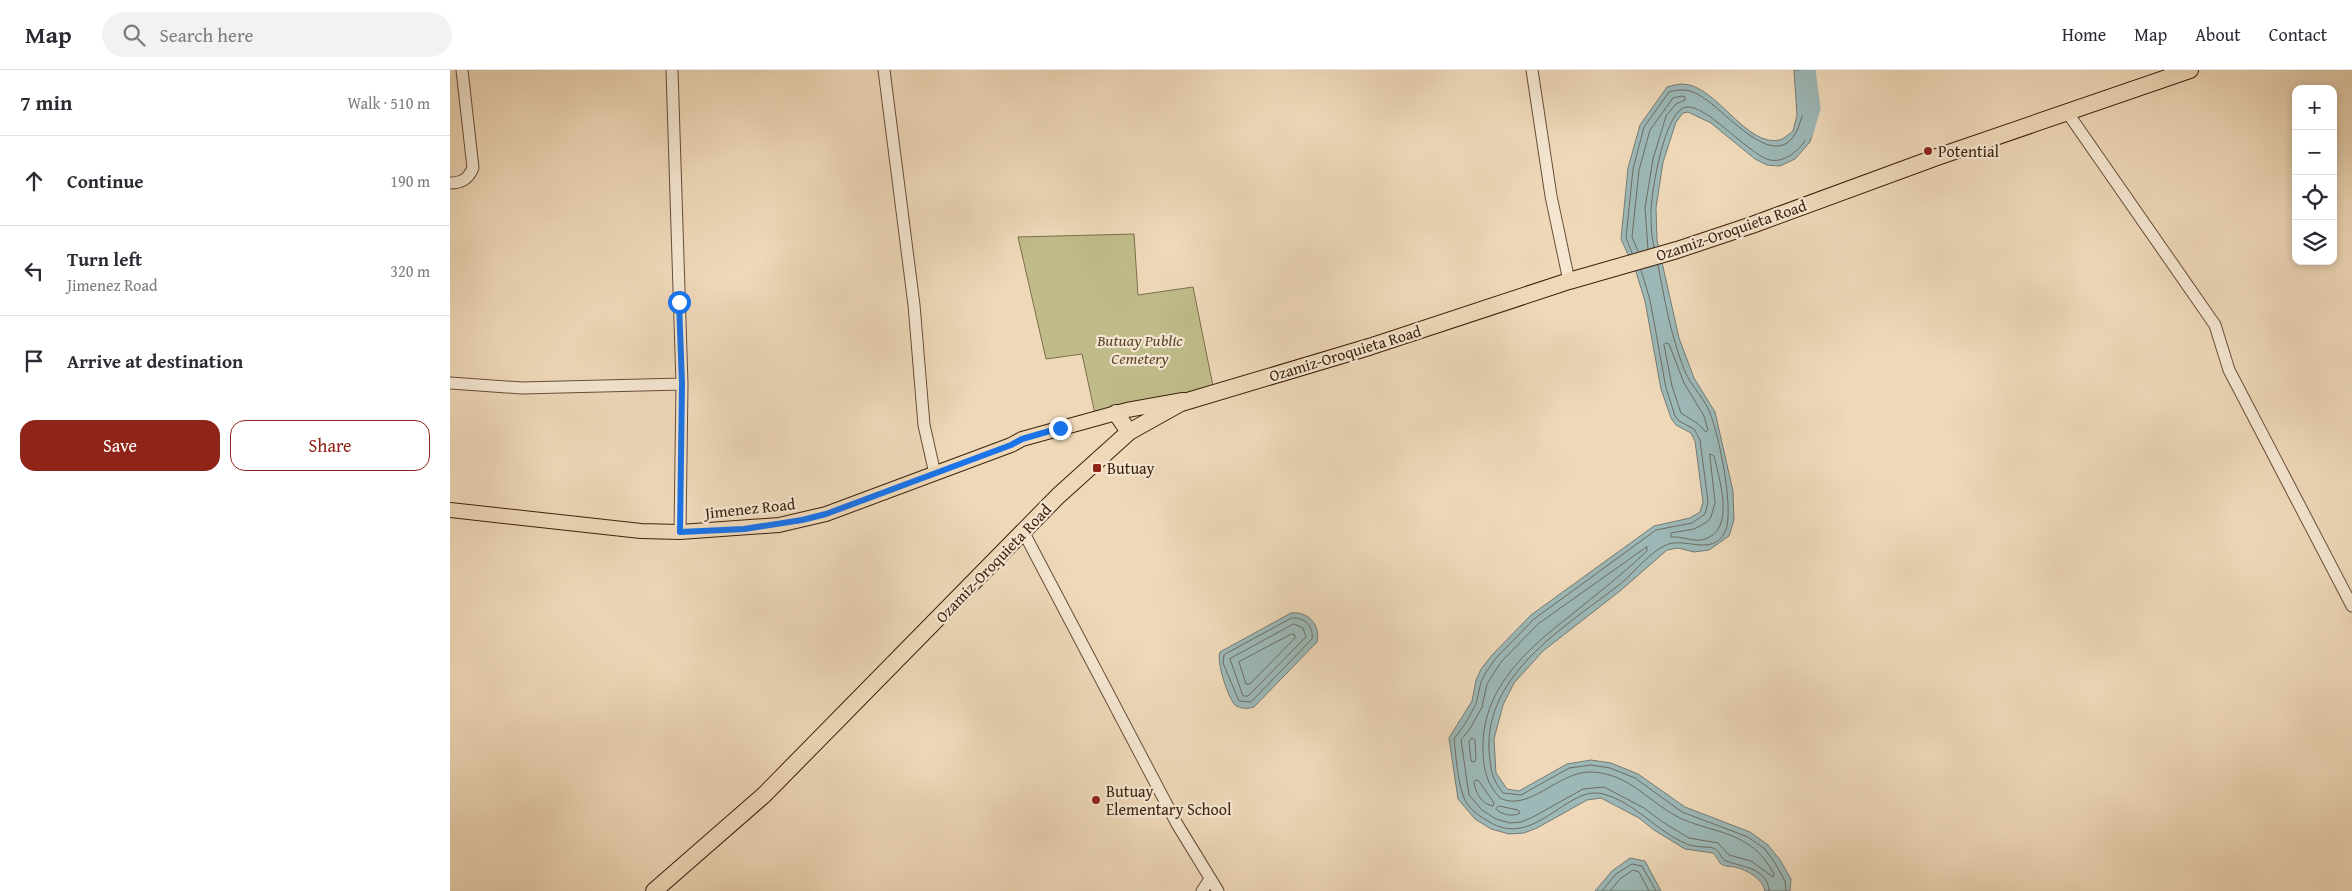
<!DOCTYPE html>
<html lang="en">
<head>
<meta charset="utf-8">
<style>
	:root { --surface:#fff; --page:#f2f2f3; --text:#2b2b33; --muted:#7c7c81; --line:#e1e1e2; --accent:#8f2418 }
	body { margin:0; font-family:"Gentium Book Plus",serif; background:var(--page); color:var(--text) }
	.controls { position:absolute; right:15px; top:15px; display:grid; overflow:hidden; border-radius:10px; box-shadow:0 2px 8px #0003 }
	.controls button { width:45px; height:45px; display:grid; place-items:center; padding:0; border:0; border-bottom:1px solid var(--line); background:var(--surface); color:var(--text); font:25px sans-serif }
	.stop { position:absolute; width:15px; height:15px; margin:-11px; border:4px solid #1a73e8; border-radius:50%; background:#fff }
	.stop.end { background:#1a73e8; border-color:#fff; box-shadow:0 1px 5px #0008 }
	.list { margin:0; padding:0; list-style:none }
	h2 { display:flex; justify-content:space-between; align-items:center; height:65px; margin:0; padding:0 20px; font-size:21px }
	h2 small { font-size:16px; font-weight:400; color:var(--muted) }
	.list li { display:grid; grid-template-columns:32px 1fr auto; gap:15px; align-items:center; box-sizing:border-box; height:90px; padding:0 20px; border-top:1px solid var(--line) }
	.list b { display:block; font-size:19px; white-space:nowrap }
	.list p { margin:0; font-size:16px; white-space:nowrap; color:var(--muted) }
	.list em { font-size:16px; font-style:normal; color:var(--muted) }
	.actions { display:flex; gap:10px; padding:15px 20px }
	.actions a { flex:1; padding:11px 0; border:1px solid var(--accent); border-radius:15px; text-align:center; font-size:18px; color:var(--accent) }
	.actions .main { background:var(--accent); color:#fff }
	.icon { flex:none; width:28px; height:28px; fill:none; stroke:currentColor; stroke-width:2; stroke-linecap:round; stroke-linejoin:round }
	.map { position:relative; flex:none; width:1902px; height:821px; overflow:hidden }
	header { display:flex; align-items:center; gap:30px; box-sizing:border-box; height:70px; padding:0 25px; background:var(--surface); border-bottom:1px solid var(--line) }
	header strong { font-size:24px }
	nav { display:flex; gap:28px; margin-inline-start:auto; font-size:18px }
	.search { width:350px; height:45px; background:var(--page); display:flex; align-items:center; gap:12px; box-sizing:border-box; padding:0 18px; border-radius:28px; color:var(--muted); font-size:19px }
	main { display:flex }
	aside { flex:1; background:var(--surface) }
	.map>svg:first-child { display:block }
	.green { fill:#bfbc8a; stroke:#7d6e4b }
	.water { fill:#9cb8b7; stroke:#757b73 }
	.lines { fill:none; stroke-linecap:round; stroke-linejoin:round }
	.shore { stroke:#6c6c62; stroke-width:1 }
	.river { stroke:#9cb8b7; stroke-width:15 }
	.minor-casing { stroke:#684d37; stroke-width:13 }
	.major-casing { stroke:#3b1f0c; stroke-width:16 }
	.highway-casing { stroke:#3b1f0c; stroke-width:18 }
	.minor { stroke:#f4e6d1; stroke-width:11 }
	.major { stroke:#eed8b8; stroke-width:14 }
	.highway { stroke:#eed8b8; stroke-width:16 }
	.route { stroke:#1a73e8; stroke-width:6 }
	.poi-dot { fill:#8f2418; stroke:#f4e6d1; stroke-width:2 }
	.labels { text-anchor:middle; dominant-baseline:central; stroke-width:4.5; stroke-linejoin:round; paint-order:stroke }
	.poi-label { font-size:16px; fill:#3b1f0c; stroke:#f4e6d1; text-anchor:start }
	.street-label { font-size:16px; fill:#3b1f0c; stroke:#f4e6d1 }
	.park-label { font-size:16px; font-style:italic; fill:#5c462c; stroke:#f4e6d1 }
</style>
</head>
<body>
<header>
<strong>Map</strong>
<div class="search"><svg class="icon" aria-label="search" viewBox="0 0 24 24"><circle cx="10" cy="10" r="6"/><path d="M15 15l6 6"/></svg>Search here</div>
<nav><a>Home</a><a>Map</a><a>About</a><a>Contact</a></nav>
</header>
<main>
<aside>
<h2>7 min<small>Walk · 510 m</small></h2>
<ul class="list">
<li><svg class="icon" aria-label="ahead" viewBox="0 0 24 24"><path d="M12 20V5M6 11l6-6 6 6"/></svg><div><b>Continue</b></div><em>190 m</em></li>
<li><svg class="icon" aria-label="left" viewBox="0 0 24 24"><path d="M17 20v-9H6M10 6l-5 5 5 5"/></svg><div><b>Turn left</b><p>Jimenez Road</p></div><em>320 m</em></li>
<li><svg class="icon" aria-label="arrive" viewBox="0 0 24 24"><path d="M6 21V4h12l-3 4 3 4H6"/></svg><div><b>Arrive at destination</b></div></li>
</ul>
<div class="actions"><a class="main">Save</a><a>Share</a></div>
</aside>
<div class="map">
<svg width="1902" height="821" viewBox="0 0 1902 821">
	<rect width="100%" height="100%" fill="#eed8b8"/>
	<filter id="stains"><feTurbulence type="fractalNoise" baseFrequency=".004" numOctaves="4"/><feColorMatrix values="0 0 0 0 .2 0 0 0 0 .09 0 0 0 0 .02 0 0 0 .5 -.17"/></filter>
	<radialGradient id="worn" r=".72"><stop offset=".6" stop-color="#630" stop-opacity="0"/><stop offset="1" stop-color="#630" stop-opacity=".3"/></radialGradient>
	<!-- green -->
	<path class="green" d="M 684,164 L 688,225 L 743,217 L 764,321 L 645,344 L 632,284 L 596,289 L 568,167 Z"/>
	<!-- water -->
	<path class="water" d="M 1344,0 L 1356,0 L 1363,63 L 1360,72 L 1345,89 L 1330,96 L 1317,95 L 1305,89 L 1261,53 L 1238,42 L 1233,43 L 1226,52 L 1213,92 L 1206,138 L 1207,170 L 1229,268 L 1244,308 L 1265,342 L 1283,421 L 1284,450 L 1279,466 L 1259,480 L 1244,482 L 1228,478 L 1217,480 L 1170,521 L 1093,581 L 1064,613 L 1053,635 L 1044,669 L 1046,703 L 1057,719 L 1069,721 L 1117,694 L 1141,690 L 1161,693 L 1188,704 L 1235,737 L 1300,762 L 1318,775 L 1330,790 L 1341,809 L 1340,821 L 1315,821 C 1312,808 1297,800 1285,797 C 1280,796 1274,797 1270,793 C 1268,790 1266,786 1263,783 L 1235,779 L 1204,760 L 1189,748 L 1151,728 L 1137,730 L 1087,758 L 1074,763 L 1059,764 L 1041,759 L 1025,749 L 1008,729 L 999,668 L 1022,631 L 1026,610 L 1031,599 L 1042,585 L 1081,545 L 1204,456 L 1240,448 L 1250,442 L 1253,432 L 1245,371 L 1241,363 L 1226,355 L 1221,348 L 1211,319 L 1195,231 L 1186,202 L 1171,169 L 1178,98 L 1190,55 L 1217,17 C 1221,16 1227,14 1232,14 C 1266,14 1296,78 1330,70 C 1335,68 1339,64 1343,61 L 1347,45 Z
		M 841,543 C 858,541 871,555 867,572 L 804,637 C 798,639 790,639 785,635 C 778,628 766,591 770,582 Z
		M 1180,788 L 1195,791 L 1211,821 L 1145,821 L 1162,801 Z"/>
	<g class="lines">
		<!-- shore -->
		<path class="shore" d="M 1188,181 L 1182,167 L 1189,100 L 1200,60 L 1223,28 L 1232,26 L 1235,27 L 1235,30 L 1226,34 L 1216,46 L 1203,89 L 1195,138 L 1198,179
			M 1182,183 L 1176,168 L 1183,99 L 1194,57 L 1219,22 C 1229,19 1240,19 1249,25 C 1277,40 1334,118 1352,46 L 1356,46 C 1360,59 1358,71 1347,80 C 1340,87 1330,92 1320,90 C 1307,88 1271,53 1256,44 C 1251,41 1244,37 1238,37 C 1215,36 1202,120 1201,139 C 1201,151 1201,165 1204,177
			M 1208,195 C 1213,220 1217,245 1224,269 C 1228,282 1233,300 1240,311 C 1247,322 1256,332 1260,343 C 1269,365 1285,442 1275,462 C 1262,488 1233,465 1214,476 C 1195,486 1182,506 1165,518 C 1112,559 1035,605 1039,681 C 1041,700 1041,708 1053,723 L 1071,725 L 1119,698 L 1141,695 L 1160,698 L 1185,708 L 1232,742 L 1298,767 L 1315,779 L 1325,793 L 1335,811 L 1336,821
			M 1191,200 L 1200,230 L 1216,318 L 1225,346 L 1229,351 L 1244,359 L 1250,370 L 1258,432 L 1255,444 L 1242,453 L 1206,460 L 1084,549 L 1046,588 L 1036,602 L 1031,612 L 1026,634 L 1015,654 L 1004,669 C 1006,686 1008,722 1018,735 C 1023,742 1031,747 1038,751 C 1084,781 1117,714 1153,724 C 1185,732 1207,762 1237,774 C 1246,778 1255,776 1263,778 C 1270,780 1270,788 1276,791 C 1292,797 1318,798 1319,821
			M 1216,273 L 1219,274 L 1234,313 L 1254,346 L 1258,360 L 1256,362 L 1247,353 L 1231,343 L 1222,316 L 1214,275 Z
			M 1260,384 L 1264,386 C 1269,409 1286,459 1255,469 C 1245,473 1232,466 1221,467 L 1221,463 L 1244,459 L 1257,452 L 1261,447 L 1265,433 Z
			M 1197,477 L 1197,481 C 1173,504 1147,524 1121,545 C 1076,580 1030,620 1033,683 C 1034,701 1037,714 1050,728 C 1078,743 1109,701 1141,702 C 1180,703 1200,734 1232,749 C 1252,758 1278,761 1296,773 C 1309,781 1317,791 1324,804 L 1323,807 L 1301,791 L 1279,785 L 1268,773 L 1239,768 L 1211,751 L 1194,738 L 1154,717 L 1133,719 L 1083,747 L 1071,752 L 1060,753 L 1046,749 L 1032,740 L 1019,725 L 1011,670 L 1021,657 L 1032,637 L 1037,614 L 1051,592 L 1088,554 Z
			M 842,548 C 855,547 864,557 862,569 L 801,632 L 789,631 L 773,593 L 774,585 Z
			M 844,554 L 853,558 L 856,567 L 798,626 L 793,626 L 780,589 Z
			M 842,564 L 845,565 L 845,568 L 800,614 L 796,614 L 789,592 Z
			M 1022,668 L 1025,670 L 1026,690 L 1024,692 L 1021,691 L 1019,672 Z
			M 1026,710 L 1029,711 L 1044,733 L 1043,736 C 1032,734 1026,724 1024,713 Z
			M 1049,736 L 1068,740 L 1070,743 C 1064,747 1051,745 1046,739 Z
			M 1152,821 L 1166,804 L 1182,794 L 1192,796 L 1206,821
			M 1160,821 L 1170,809 L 1183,800 L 1189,802 L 1199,821"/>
		<!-- river -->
		<path class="river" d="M 1356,62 L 1363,38 L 1358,0"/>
		<defs>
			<path id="minor" d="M 222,0 L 232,314 L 230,462
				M 434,0 L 464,235 L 474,355 L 485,404
				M 1082,0 L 1101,126 L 1119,211
				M 1617,42 L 1765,255 L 1779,300 L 1902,536
				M 0,113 C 12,113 18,109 23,98 L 12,0
				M 0,313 L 72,318 L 232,314
				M 574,463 L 727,754 L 768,821
				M 752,821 L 760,809"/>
			<path id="major" d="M 0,440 L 191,461 L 230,462 L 329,455 L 376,444 L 561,375 L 572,369 L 677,340 L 733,330"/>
			<path id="highway" d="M 666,343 L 679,362
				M 204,821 L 314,725 L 608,426 L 679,362 L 731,333 L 919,277 L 1119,211 L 1227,180 L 1302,155 L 1487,87 L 1740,0"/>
		</defs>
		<!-- minor casing -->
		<use href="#minor" class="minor-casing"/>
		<!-- major casing -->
		<use href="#major" class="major-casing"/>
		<!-- highway casing -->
		<use href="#highway" class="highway-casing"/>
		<!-- minor -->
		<use href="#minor" class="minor"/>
		<!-- major -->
		<use href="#major" class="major"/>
		<!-- highway -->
		<use href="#highway" class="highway"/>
	</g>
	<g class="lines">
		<!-- route -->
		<path class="route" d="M 229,232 L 232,314 L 230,462 L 294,459 L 352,450 L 376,444 L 561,375 L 572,369 L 610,358"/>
	</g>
	<!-- markers -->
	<g class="poi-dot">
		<circle cx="1478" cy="81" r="5"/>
		<rect x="642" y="393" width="10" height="10" rx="2.5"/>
		<circle cx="646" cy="730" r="5"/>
	</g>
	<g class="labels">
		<!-- poi labels -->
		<g class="poi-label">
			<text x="1488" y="81">Potential</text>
			<text x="657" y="398">Butuay</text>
			<text x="656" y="721">Butuay<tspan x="656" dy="18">Elementary School</tspan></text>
		</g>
		<!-- street labels -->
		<g class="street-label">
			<text transform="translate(1281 160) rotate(-19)">Ozamiz-Oroquieta Road</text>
			<text transform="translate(895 283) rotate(-17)">Ozamiz-Oroquieta Road</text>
			<text transform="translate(300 438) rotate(-6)">Jimenez Road</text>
			<text transform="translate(543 493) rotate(-46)">Ozamiz-Oroquieta Road</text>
		</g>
		<!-- park labels -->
		<g class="park-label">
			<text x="690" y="270">Butuay Public<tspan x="690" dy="18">Cemetery</tspan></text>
		</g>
	</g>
	<rect width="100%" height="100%" filter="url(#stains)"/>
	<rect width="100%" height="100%" fill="url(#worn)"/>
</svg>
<div class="controls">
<button>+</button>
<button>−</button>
<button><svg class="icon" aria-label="locate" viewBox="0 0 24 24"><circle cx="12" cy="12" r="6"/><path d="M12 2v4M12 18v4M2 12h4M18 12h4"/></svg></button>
<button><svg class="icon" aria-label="layers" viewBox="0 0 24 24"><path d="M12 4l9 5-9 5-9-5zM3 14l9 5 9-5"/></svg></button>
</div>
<div class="stop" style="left:229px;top:232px"></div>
<div class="stop end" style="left:610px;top:358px"></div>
</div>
</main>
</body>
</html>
